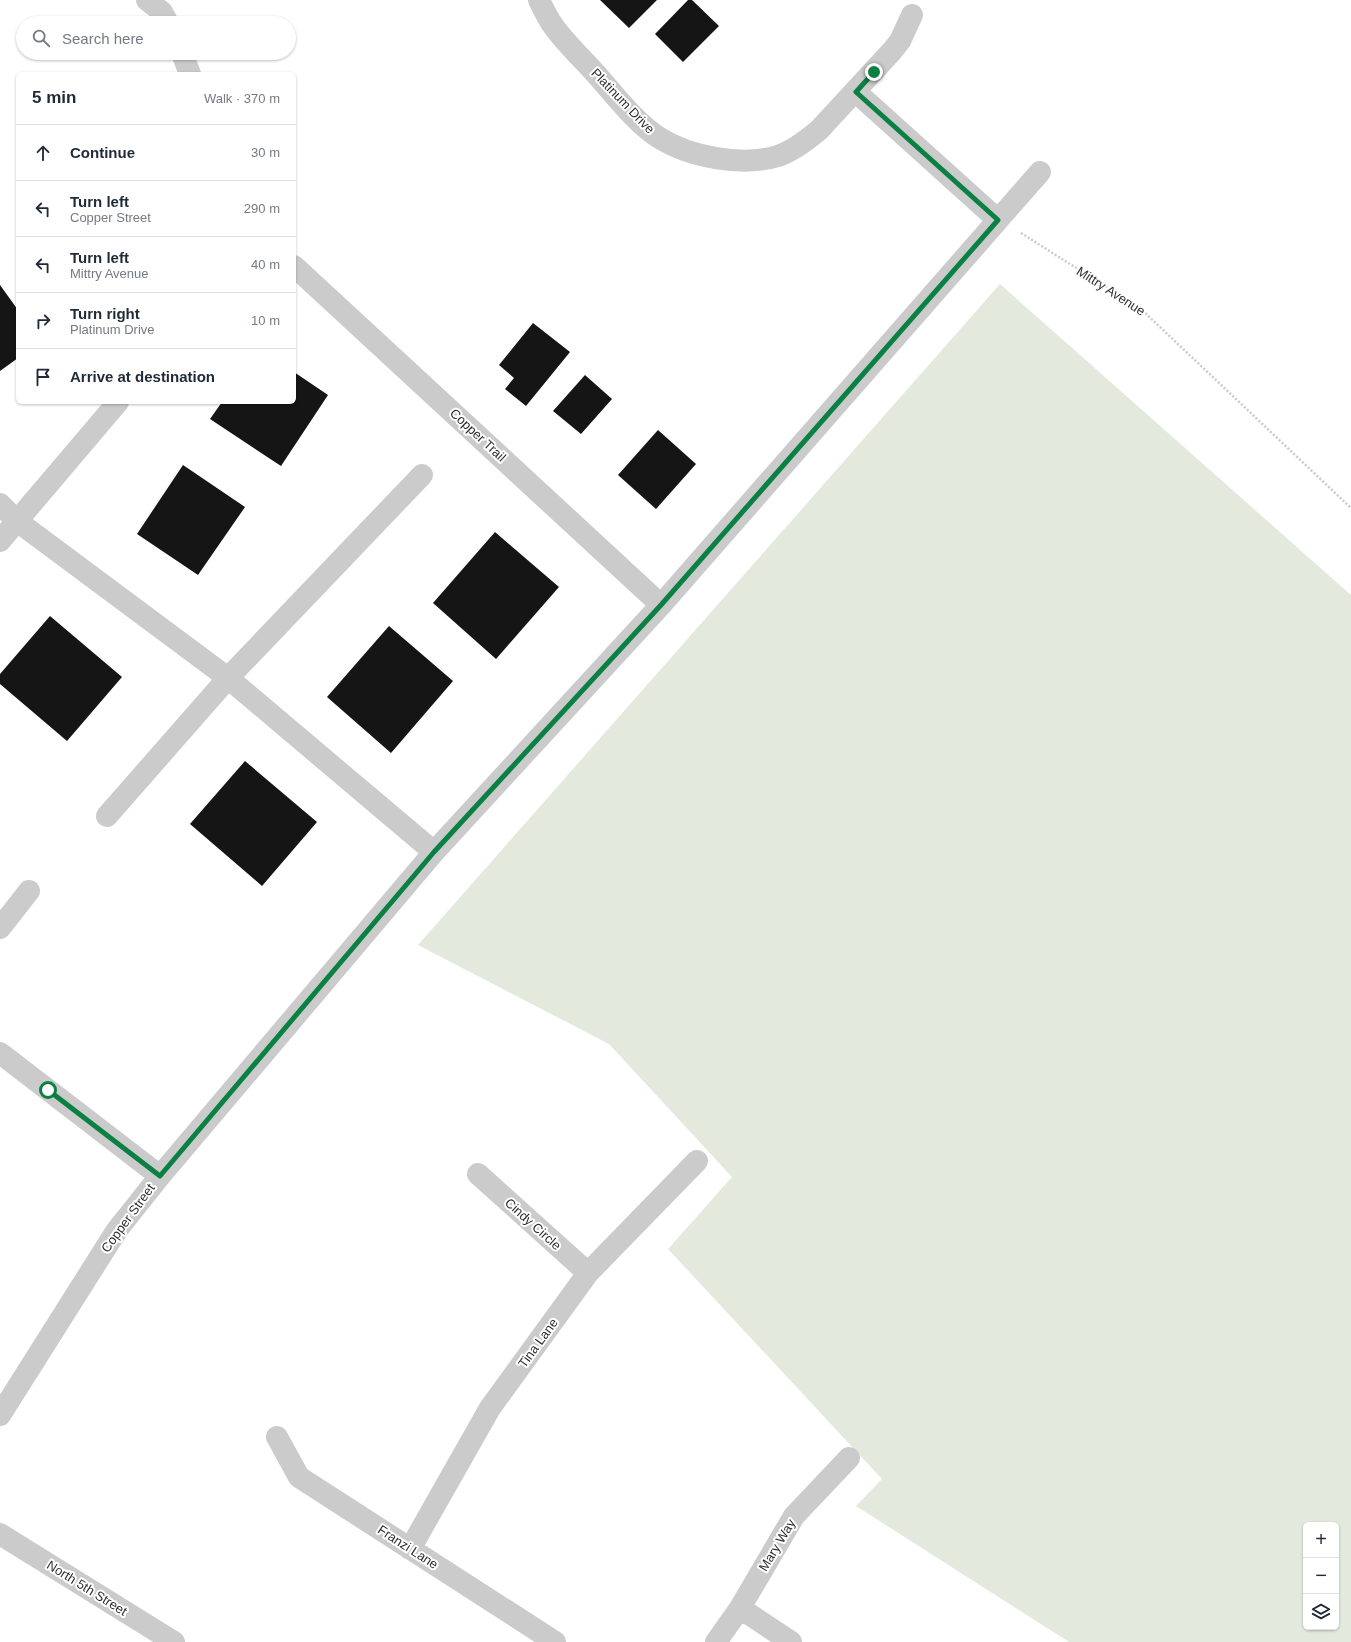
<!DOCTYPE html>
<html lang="en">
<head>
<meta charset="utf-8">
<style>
	:root { --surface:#fff; --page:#f6f6f7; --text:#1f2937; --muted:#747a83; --line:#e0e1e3 }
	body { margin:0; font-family:Helvetica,sans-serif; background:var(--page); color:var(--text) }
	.controls { position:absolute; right:12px; bottom:12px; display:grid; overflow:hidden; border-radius:6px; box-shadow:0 1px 3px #0004 }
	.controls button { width:36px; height:36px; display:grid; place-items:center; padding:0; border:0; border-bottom:1px solid var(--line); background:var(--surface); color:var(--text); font:20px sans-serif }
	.stop { position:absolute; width:12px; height:12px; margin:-9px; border:3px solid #0b8043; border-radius:50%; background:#fff }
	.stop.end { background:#0b8043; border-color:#fff; box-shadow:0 1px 4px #0008 }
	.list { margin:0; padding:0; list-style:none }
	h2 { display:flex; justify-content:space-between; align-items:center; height:52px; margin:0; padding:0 16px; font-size:17px }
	h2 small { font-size:13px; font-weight:400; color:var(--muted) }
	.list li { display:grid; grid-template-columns:26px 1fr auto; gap:12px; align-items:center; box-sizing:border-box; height:56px; padding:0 16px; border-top:1px solid var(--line) }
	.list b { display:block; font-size:15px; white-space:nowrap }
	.list p { margin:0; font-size:13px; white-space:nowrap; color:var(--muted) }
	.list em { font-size:13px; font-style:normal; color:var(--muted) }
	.icon { flex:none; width:22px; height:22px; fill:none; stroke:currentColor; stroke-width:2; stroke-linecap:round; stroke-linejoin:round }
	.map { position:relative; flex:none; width:1351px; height:1642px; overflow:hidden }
	.search { position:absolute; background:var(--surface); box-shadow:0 1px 3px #0004; left:16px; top:16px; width:280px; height:44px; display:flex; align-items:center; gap:10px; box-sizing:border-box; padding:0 14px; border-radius:22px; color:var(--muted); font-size:15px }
	.panel { position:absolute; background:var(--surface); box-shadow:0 1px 3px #0004; left:16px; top:72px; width:280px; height:332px; border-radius:6px }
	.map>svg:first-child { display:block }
	.green { fill:#e3eadd; fill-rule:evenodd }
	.building { fill:#151515 }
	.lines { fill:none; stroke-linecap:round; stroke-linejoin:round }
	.path { stroke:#cbcbcb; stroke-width:2.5; stroke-dasharray:2 2; stroke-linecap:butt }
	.minor { stroke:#cbcbcb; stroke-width:22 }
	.route { stroke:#0b8043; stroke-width:5 }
	.labels { text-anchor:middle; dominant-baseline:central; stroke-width:4; stroke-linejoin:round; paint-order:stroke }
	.street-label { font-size:13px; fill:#2e2e2e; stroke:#fff }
</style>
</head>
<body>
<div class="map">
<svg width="1351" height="1642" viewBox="0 0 1351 1642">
	<rect width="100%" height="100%" fill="#fff"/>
	<!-- green -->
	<path class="green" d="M 1000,284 L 1351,595 L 1351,1642 L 1069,1642 L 856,1506 L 882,1479 L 668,1249 L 732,1177 L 609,1044 L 418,945 ZM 1306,1525 L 1336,1525 L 1336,1627 L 1306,1627 Z"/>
	<!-- building -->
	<path class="building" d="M 600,0 L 657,0 L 629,28 Z
		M 688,0 L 692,0 L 719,26 L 683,62 L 655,34 Z
		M 0,285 L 18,310 L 18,358 L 0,371 Z
		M 533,323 L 570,352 L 526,406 L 505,389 L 514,378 L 499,365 Z
		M 294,372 L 328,395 L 281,466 L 210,419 L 222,402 L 294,402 Z
		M 585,375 L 612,399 L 581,434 L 553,411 Z
		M 658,430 L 696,464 L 656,509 L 618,475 Z
		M 183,465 L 245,507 L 198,575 L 137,534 Z
		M 495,532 L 559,587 L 496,659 L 433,603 Z
		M 50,616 L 122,677 L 67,741 L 0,684 L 0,674 Z
		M 389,626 L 453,681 L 391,753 L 327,697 Z
		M 245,761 L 317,822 L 262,886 L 190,824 Z"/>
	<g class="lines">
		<!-- path -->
		<path class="path" d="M 1021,233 L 1141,309 L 1351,508"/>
		<!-- minor -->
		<path class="minor" d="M 147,0 L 162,12 L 168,23
			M 539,0 C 543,8 547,17 552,24 C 563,41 582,58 596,74 C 614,94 635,122 658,137 C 689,157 742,167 778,156 C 793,151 807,140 819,130 L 892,51 L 900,41 L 912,15
			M 182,53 L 190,74
			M 856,92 L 998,220
			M 294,266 L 661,605
			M 0,504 L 17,521 L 228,678 L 434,852
			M 0,541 L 118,402
			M 107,816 L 228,678 L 422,475
			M 0,928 L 29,891
			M 0,1053 L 160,1176
			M 478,1174 L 588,1273
			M 0,1415 L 117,1230 L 160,1176 L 434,852 L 661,605 L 1040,172
			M 277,1437 L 299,1477 L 555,1642
			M 0,1534 L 174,1642
			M 410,1549 L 490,1408 L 588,1273 L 697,1161
			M 740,1608 L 791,1642
			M 716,1642 L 740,1608 L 794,1516 L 849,1458"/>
	</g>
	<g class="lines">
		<!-- route -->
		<path class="route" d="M 48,1090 L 160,1176 L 434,852 L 661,605 L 998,220 L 856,92 L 874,72"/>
	</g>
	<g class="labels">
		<!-- street labels -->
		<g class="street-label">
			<text transform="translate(623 101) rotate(46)">Platinum Drive</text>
			<text transform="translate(1111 291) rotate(33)">Mittry Avenue</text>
			<text transform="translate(478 435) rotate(43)">Copper Trail</text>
			<text transform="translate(128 1218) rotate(-54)">Copper Street</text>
			<text transform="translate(533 1224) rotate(42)">Cindy Circle</text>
			<text transform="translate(538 1343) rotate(-54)">Tina Lane</text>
			<text transform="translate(777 1545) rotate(-59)">Mary Way</text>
			<text transform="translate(408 1547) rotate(33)">Franzi Lane</text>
			<text transform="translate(87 1588) rotate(32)">North 5th Street</text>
		</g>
	</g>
</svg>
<div class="controls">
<button>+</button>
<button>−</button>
<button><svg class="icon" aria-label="layers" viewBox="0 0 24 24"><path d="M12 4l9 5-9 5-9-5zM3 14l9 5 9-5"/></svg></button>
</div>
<div class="stop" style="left:48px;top:1090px"></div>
<div class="stop end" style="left:874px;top:72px"></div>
<div class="search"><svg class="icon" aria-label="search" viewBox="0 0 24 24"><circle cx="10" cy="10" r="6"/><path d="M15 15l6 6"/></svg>Search here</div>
<section class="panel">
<h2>5 min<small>Walk · 370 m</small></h2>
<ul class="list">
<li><svg class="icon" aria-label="ahead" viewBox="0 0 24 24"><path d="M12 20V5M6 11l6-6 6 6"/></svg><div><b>Continue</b></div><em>30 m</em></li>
<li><svg class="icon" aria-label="left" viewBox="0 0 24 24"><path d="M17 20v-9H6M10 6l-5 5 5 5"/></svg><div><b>Turn left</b><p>Copper Street</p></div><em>290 m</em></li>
<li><svg class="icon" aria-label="left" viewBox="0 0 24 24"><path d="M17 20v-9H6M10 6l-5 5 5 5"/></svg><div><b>Turn left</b><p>Mittry Avenue</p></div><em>40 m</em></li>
<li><svg class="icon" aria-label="right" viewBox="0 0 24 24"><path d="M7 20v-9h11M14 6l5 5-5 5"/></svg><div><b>Turn right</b><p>Platinum Drive</p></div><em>10 m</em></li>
<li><svg class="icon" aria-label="arrive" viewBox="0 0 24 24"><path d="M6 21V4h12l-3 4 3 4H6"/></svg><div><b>Arrive at destination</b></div></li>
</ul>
</section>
</div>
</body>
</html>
